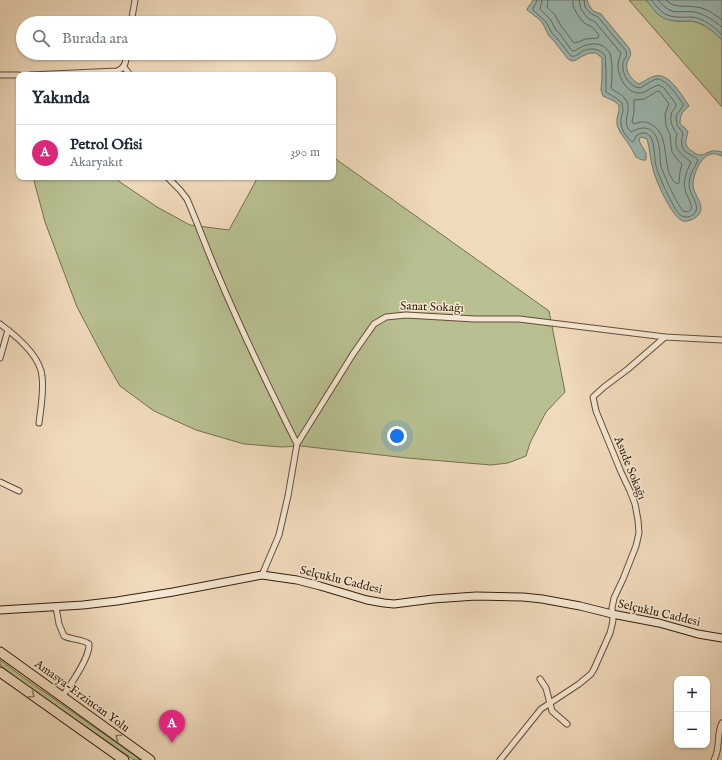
<!DOCTYPE html>
<html lang="tr">
<head>
<meta charset="utf-8">
<style>
	:root { --surface:#fff; --page:#f6f6f7; --text:#1f2937; --muted:#747a83; --line:#e0e1e3; --accent:#db2777 }
	body { margin:0; font-family:"IM FELL English",serif; background:var(--page); color:var(--text) }
	.controls { position:absolute; right:12px; bottom:12px; display:grid; overflow:hidden; border-radius:8px; box-shadow:0 1px 3px #0004 }
	.controls button { width:36px; height:36px; display:grid; place-items:center; padding:0; border:0; border-bottom:1px solid var(--line); background:var(--surface); color:var(--text); font:20px sans-serif }
	.you { position:absolute; left:397px; top:436px; width:14px; height:14px; margin:-10px; border:3px solid #fff; border-radius:50%; background:#1a73e8; box-shadow:0 0 0 6px #1a73e833 }
	.badge { display:grid; place-items:center; width:26px; height:26px; border-radius:50%; background:var(--accent); color:#fff; font-size:13px; font-weight:700 }
	.pin { position:absolute; translate:-50% -33px; filter:drop-shadow(0 1px 2px #0008) }
	.pin::after { content:''; position:absolute; top:21px; width:14px; height:12px; background:inherit; clip-path:polygon(0 0,100% 0,50% 100%) }
	.list { margin:0; padding:0; list-style:none }
	h2 { display:flex; justify-content:space-between; align-items:center; height:52px; margin:0; padding:0 16px; font-size:17px }
	h2 small { font-size:13px; font-weight:400; color:var(--muted) }
	.list li { display:grid; grid-template-columns:26px 1fr auto; gap:12px; align-items:center; box-sizing:border-box; height:56px; padding:0 16px; border-top:1px solid var(--line) }
	.list b { display:block; font-size:15px; white-space:nowrap }
	.list p { margin:0; font-size:13px; white-space:nowrap; color:var(--muted) }
	.list em { font-size:13px; font-style:normal; color:var(--muted) }
	.icon { flex:none; width:22px; height:22px; fill:none; stroke:currentColor; stroke-width:2; stroke-linecap:round; stroke-linejoin:round }
	.map { position:relative; flex:none; width:722px; height:760px; overflow:hidden }
	.search { position:absolute; background:var(--surface); box-shadow:0 1px 3px #0004; left:16px; top:16px; width:320px; height:44px; display:flex; align-items:center; gap:10px; box-sizing:border-box; padding:0 14px; border-radius:22px; color:var(--muted); font-size:15px }
	.panel { position:absolute; background:var(--surface); box-shadow:0 1px 3px #0004; left:16px; top:72px; width:320px; height:108px; border-radius:8px }
	.map>svg:first-child { display:block }
	.green { fill:#b8c091; stroke:#766f4c }
	.water { fill:#9bbab5; stroke:#727c70 }
	.lines { fill:none; stroke-linecap:round; stroke-linejoin:round }
	.shore { stroke:#686c5e; stroke-width:1 }
	.street-casing { stroke:#634d35; stroke-width:7 }
	.secondary-casing { stroke:#341e08; stroke-width:9 }
	.highway-casing { stroke:#341e08; stroke-width:11 }
	.street { stroke:#f5e7d3; stroke-width:5 }
	.secondary { stroke:#f5e7d3; stroke-width:7 }
	.highway { stroke:#f0dabc; stroke-width:9 }
	.oneway { stroke:#927c62 }
	.labels { text-anchor:middle; dominant-baseline:central; stroke-width:3; stroke-linejoin:round; paint-order:stroke }
	.street-label { font-size:12px; fill:#341e08; stroke:#f5e7d3 }
</style>
</head>
<body>
<div class="map">
<svg width="722" height="760" viewBox="0 0 722 760">
	<rect width="100%" height="100%" fill="#f0dabc"/>
	<filter id="stains"><feTurbulence type="fractalNoise" baseFrequency=".005" numOctaves="4"/><feColorMatrix values="0 0 0 0 .2 0 0 0 0 .09 0 0 0 0 .02 0 0 0 .5 -.17"/></filter>
	<radialGradient id="worn" r=".72"><stop offset=".6" stop-color="#630" stop-opacity="0"/><stop offset="1" stop-color="#630" stop-opacity=".3"/></radialGradient>
	<!-- green -->
	<path class="green" d="M 629,0 L 646,0 L 659,15 L 676,21 L 693,21 L 706,26 L 716,34 L 722,40 L 722,107 Z
		M 333,157 L 549,311 L 565,392 L 546,412 L 530,443 L 526,456 L 508,463 L 491,465 L 407,458 L 301,446 L 282,447 L 244,444 L 196,430 L 154,411 L 120,386 L 105,360 L 77,307 L 45,222 L 33,177 L 116,177 L 120,182 L 157,207 L 190,225 L 229,230 L 258,177 L 333,177 Z
		M 0,660 L 23,677 L 141,760 L 134,760 L 22,682 L 0,665 Z"/>
	<!-- water -->
	<path class="water" d="M 533,0 L 587,0 L 589,5 L 593,11 L 601,14 L 629,48 C 633,56 629,56 627,63 C 625,71 632,81 639,84 C 644,82 649,77 655,76 C 669,72 683,97 689,106 C 682,112 680,115 680,124 L 685,128 L 688,132 C 686,140 683,146 692,151 C 694,153 698,155 700,155 C 704,155 706,153 709,152 C 714,150 718,151 722,152 L 722,156 C 721,156 717,154 716,154 C 702,151 693,174 693,185 C 694,197 709,208 695,218 C 692,220 686,222 683,221 C 672,218 655,179 653,169 C 650,159 650,148 647,139 L 642,137 L 639,138 L 640,143 L 646,153 L 646,160 L 642,160 L 636,157 L 630,146 L 620,132 L 617,125 L 617,118 L 619,111 L 619,105 L 614,101 L 603,96 L 601,90 L 602,77 L 602,58 L 596,53 C 592,53 588,53 585,55 C 579,57 579,60 572,61 L 568,59 L 553,40 L 549,36 L 543,24 L 539,19 L 527,10 C 528,6 531,4 533,0 Z
		M 646,0 L 722,0 L 722,40 C 714,32 703,22 691,21 C 683,21 673,22 666,19 C 657,16 652,7 646,0 Z"/>
	<g class="lines">
		<!-- shore -->
		<path class="shore" d="M 537,0 L 536,3 L 533,8 L 533,10 L 546,22 L 552,33 L 556,37 L 571,56 C 576,57 578,54 583,51 C 591,47 599,49 605,55 L 606,71 L 606,92 L 616,98 L 622,103 L 623,111 L 621,118 L 621,124 L 623,131 L 628,138 L 632,142 L 634,141 L 636,136 C 640,133 645,131 650,136 C 655,142 654,158 656,166 C 658,175 673,208 680,215 C 682,216 684,217 686,217 C 690,217 694,215 696,211 C 699,204 689,193 689,185 C 689,174 694,170 698,160 C 695,157 692,156 689,154 C 680,149 681,142 683,133 L 677,125 L 676,117 L 677,114 L 683,106 L 683,104 C 678,97 667,79 657,79 C 651,80 645,86 640,88 C 629,87 621,73 623,63 C 624,58 628,56 626,51 L 598,17 L 590,13 L 585,7 L 584,0
			M 542,0 L 540,9 L 550,19 L 556,30 L 560,34 L 572,51 L 575,51 C 585,43 603,39 610,54 C 613,61 612,81 611,88 C 615,92 622,94 626,100 C 633,110 620,122 631,132 C 639,128 647,125 654,133 C 661,142 659,156 661,166 C 663,174 678,206 683,211 C 685,212 690,212 691,209 C 693,205 685,193 685,189 C 683,179 687,171 691,162 C 680,153 673,150 677,134 C 672,128 669,120 672,112 C 674,109 676,107 676,104 L 664,88 L 659,85 C 652,86 645,94 639,93 C 626,93 618,76 618,65 C 618,61 620,57 621,53 L 595,22 L 589,19 L 586,16 L 581,9 L 579,0
			M 548,0 L 547,7 L 555,15 L 561,26 L 565,31 L 573,42 L 575,43 L 586,39 L 598,38 L 599,35 L 592,27 L 584,23 L 577,14 L 573,6 L 573,0
			M 651,0 C 656,5 660,12 667,15 C 675,18 684,17 692,17 C 703,18 715,27 722,35
			M 658,0 C 673,17 675,10 694,12 C 705,14 714,21 722,27
			M 666,0 C 674,9 685,5 696,7 C 706,8 714,14 722,20
			M 658,91 L 661,93 L 669,104 L 665,114 L 666,126 L 670,135 L 671,146 L 672,152 L 678,160 L 682,164 L 680,172 L 679,183 L 677,184 C 660,173 672,135 652,125 C 646,121 641,121 634,124 L 632,122 L 634,112 L 634,100 L 644,99 Z"/>
		<defs>
			<path id="street" d="M 131,23 L 135,0
				M 124,67 L 130,75
				M 0,75 L 19,75
				M 30,75 L 117,71 C 125,68 126,62 127,53
				M 167,177 L 180,190 L 187,199 C 198,224 207,250 218,275 C 242,332 269,388 297,444
				M 0,324 C 15,335 40,355 42,376 C 44,391 41,407 39,423
				M 0,358 L 8,330
				M 0,482 L 19,491
				M 262,575 L 279,535 L 288,496 L 297,444 L 353,354 L 374,324 L 386,317 L 406,315 L 475,319 L 519,319 L 665,337 L 722,340
				M 56,607 L 59,624 L 64,636 C 72,640 83,639 89,644 C 90,658 70,685 62,697
				M 540,679 L 546,688 L 552,711 L 567,724
				M 500,760 L 541,709 L 579,684 L 591,674 L 594,669 L 610,633 L 612,625 L 613,620 L 612,608 L 614,598 L 623,579 L 636,546 L 639,533 L 638,520 L 635,504 L 630,491 L 621,472 L 596,411 L 593,397 L 604,387 L 628,369 L 665,337
				M 714,760 C 721,748 716,734 722,723"/>
			<path id="secondary" d="M 0,610 L 83,605 L 117,601 L 173,592 L 262,575 L 297,580 L 320,586 L 367,600 L 384,603 L 394,604 L 433,599 L 476,596 L 523,597 L 542,599 L 580,606 L 612,614 L 659,623 L 698,634 L 722,638"/>
			<path id="highway" d="M 0,652 L 150,760
				M 0,672 L 124,760"/>
		</defs>
		<!-- street casing -->
		<use href="#street" class="street-casing"/>
		<!-- secondary casing -->
		<use href="#secondary" class="secondary-casing"/>
		<!-- highway casing -->
		<use href="#highway" class="highway-casing"/>
		<!-- street -->
		<use href="#street" class="street"/>
		<!-- secondary -->
		<use href="#secondary" class="secondary"/>
		<!-- highway -->
		<use href="#highway" class="highway"/>
	</g>
	<!-- one-way arrows -->
	<defs><path id="oneway-chevron" d="M-2-3.5L2.5 0L-2 3.5" fill="none" stroke-width="1.6" stroke-linecap="round" stroke-linejoin="round"/></defs>
	<g class="oneway">
		<use href="#oneway-chevron" transform="translate(32 695) rotate(35)"/>
		<use href="#oneway-chevron" transform="translate(118 737) rotate(-145)"/>
	</g>
	<g class="labels">
		<!-- street labels -->
		<g class="street-label">
			<text transform="translate(432 307) rotate(2)">Sanat Sokağı</text>
			<text transform="translate(630 468) rotate(68)">Asude Sokağı</text>
			<text transform="translate(341 580) rotate(14)">Selçuklu Caddesi</text>
			<text transform="translate(659 613) rotate(13)">Selçuklu Caddesi</text>
			<text transform="translate(82 696) rotate(36)">Amasya-Erzincan Yolu</text>
		</g>
	</g>
	<rect width="100%" height="100%" filter="url(#stains)"/>
	<rect width="100%" height="100%" fill="url(#worn)"/>
</svg>
<div class="controls">
<button>+</button>
<button>−</button>
</div>
<div class="you"></div>
<div class="pin badge" style="left:172px;top:743px">A</div>
<div class="search"><svg class="icon" aria-label="search" viewBox="0 0 24 24"><circle cx="10" cy="10" r="6"/><path d="M15 15l6 6"/></svg>Burada ara</div>
<section class="panel">
<h2>Yakında<small></small></h2>
<ul class="list">
<li><span class="badge">A</span><div><b>Petrol Ofisi</b><p>Akaryakıt</p></div><em>390 m</em></li>
</ul>
</section>
</div>
</body>
</html>
